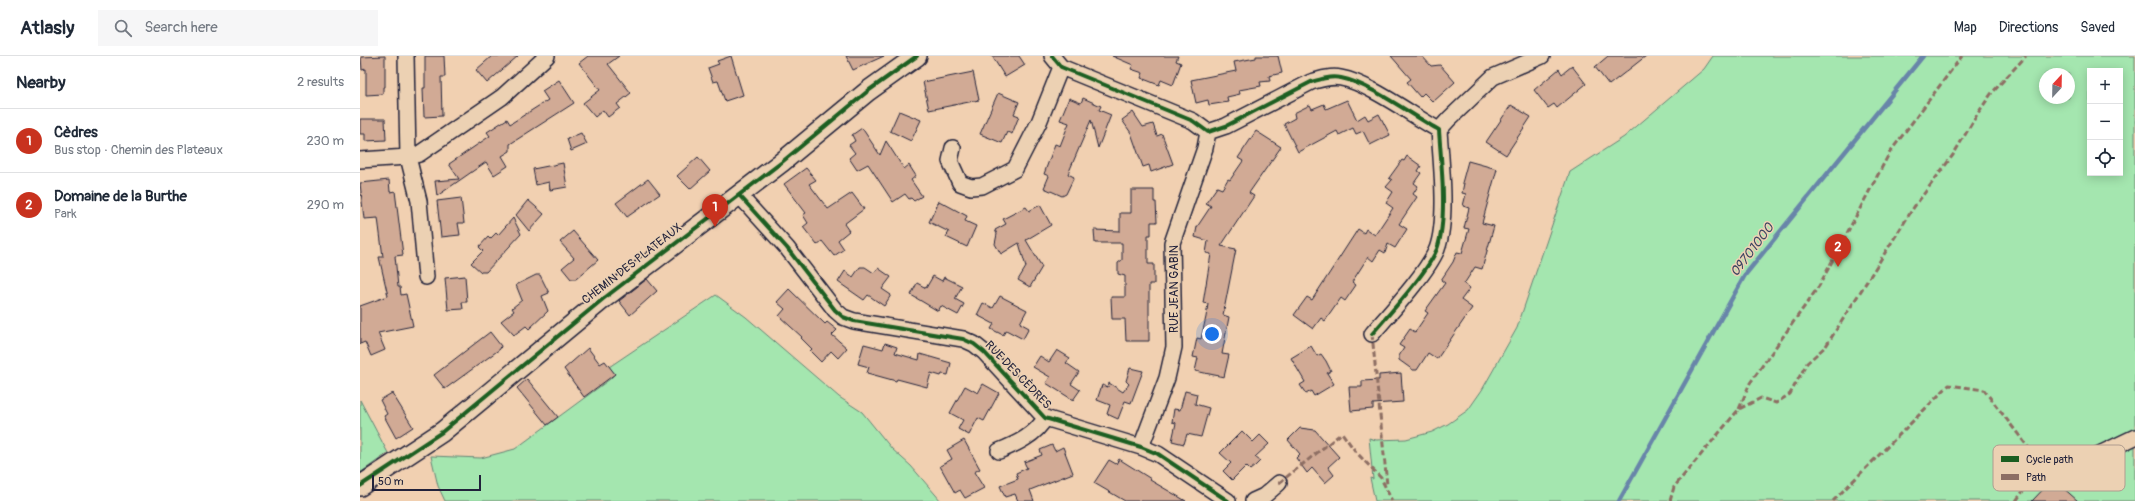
<!DOCTYPE html>
<html lang="en">
<head>
<meta charset="utf-8">
<style>
	:root { --surface:#fff; --page:#f6f6f7; --text:#1f2937; --muted:#747a83; --line:#e0e1e3; --accent:#c8321e }
	body { margin:0; font-family:Pangolin,sans-serif; background:var(--page); color:var(--text) }
	.controls { position:absolute; right:12px; top:12px; display:grid; overflow:hidden; border-radius:0px; box-shadow:0 2px 10px #0003 }
	.controls button { width:36px; height:36px; display:grid; place-items:center; padding:0; border:0; border-bottom:1px solid var(--line); background:var(--surface); color:var(--text); font:20px sans-serif }
	.compass { position:absolute; left:1679px; top:12px; width:36px; height:36px; border-radius:50%; background:var(--surface); box-shadow:0 2px 10px #0003; rotate:22deg }
	.scale { position:absolute; left:12px; bottom:10px; width:109px; box-sizing:border-box; padding-left:4px; border:2px solid #22223b; border-top:0; font-size:11px; line-height:14px; white-space:nowrap; color:#22223b; -webkit-text-stroke:3px #ecd1b3; paint-order:stroke }
	.you { position:absolute; left:852px; top:278px; width:14px; height:14px; margin:-10px; border:3px solid #fff; border-radius:50%; background:#1a73e8; box-shadow:0 0 0 6px #1a73e833 }
	.badge { display:grid; place-items:center; width:26px; height:26px; border-radius:50%; background:var(--accent); color:#fff; font-size:13px; font-weight:700 }
	.pin { position:absolute; translate:-50% -33px; filter:drop-shadow(0 1px 2px #0008) }
	.pin::after { content:''; position:absolute; top:21px; width:14px; height:12px; background:inherit; clip-path:polygon(0 0,100% 0,50% 100%) }
	.list { margin:0; padding:0; list-style:none }
	h2 { display:flex; justify-content:space-between; align-items:center; height:52px; margin:0; padding:0 16px; font-size:17px }
	h2 small { font-size:13px; font-weight:400; color:var(--muted) }
	.list li { display:grid; grid-template-columns:26px 1fr auto; gap:12px; align-items:center; box-sizing:border-box; height:64px; padding:0 16px; border-top:1px solid var(--line) }
	.list b { display:block; font-size:15px; white-space:nowrap }
	.list p { margin:0; font-size:13px; white-space:nowrap; color:var(--muted) }
	.list em { font-size:13px; font-style:normal; color:var(--muted) }
	.icon { flex:none; width:22px; height:22px; fill:none; stroke:currentColor; stroke-width:2; stroke-linecap:round; stroke-linejoin:round }
	.map { position:relative; flex:none; width:1775px; height:445px; overflow:hidden }
	header { display:flex; align-items:center; gap:24px; box-sizing:border-box; height:56px; padding:0 20px; background:var(--surface); border-bottom:1px solid var(--line) }
	header strong { font-size:19px }
	nav { display:flex; gap:22px; margin-inline-start:auto; font-size:14px }
	.search { width:280px; height:36px; background:var(--page); display:flex; align-items:center; gap:10px; box-sizing:border-box; padding:0 14px; border-radius:0px; color:var(--muted); font-size:15px }
	main { display:flex }
	aside { flex:1; background:var(--surface) }
	.map>svg:first-child { display:block }
	.green { fill:#a4e6af; stroke:#638475; fill-rule:evenodd }
	.lines { fill:none; stroke-linecap:round; stroke-linejoin:round }
	.stream { stroke:#6885a9; stroke-width:4.5 }
	.building { fill:#d1aa95; stroke:#22223b }
	.minor-casing { stroke:#22223b; stroke-width:18 }
	.tertiary-casing { stroke:#22223b; stroke-width:22 }
	.minor { stroke:#ecd1b3; stroke-width:15 }
	.tertiary { stroke:#ecd1b3; stroke-width:19 }
	.quiet { stroke:#8d6e63; stroke-width:3; stroke-dasharray:6 3; stroke-linecap:butt }
	.cycleway-casing { stroke:#ecd1b3; stroke-width:6 }
	.cycleway { stroke:#1b5e20; stroke-width:4 }
	.labels { text-anchor:middle; dominant-baseline:central; stroke-width:3; stroke-linejoin:round; paint-order:stroke }
	.street-label { font-size:12px; fill:#22223b; stroke:#ecd1b3 }
	.water-label { font-size:13px; font-style:italic; fill:#394360; stroke:#ecd1b3 }
	.key { fill:#ecd1b3; stroke:#af9c8f; stroke-width:1 }
	.key-label { font-size:11px; fill:#22223b }
</style>
</head>
<body>
<header>
<strong>Atlasly</strong>
<div class="search"><svg class="icon" aria-label="search" viewBox="0 0 24 24"><circle cx="10" cy="10" r="6"/><path d="M15 15l6 6"/></svg>Search here</div>
<nav><a>Map</a><a>Directions</a><a>Saved</a></nav>
</header>
<main>
<aside>
<h2>Nearby<small>2 results</small></h2>
<ul class="list">
<li><span class="badge">1</span><div><b>Cèdres</b><p>Bus stop · Chemin des Plateaux</p></div><em>230 m</em></li>
<li><span class="badge">2</span><div><b>Domaine de la Burthe</b><p>Park</p></div><em>290 m</em></li>
</ul>
</aside>
<div class="map">
<svg width="1775" height="445" viewBox="0 0 1775 445">
	<rect width="100%" height="100%" fill="#f1d0b1"/>
	<filter id="ink" filterUnits="userSpaceOnUse"><feTurbulence type="fractalNoise" baseFrequency=".025" numOctaves="2"/><feDisplacementMap in="SourceGraphic" scale="8" xChannelSelector="R" yChannelSelector="G"/><feConvolveMatrix kernelMatrix="1 2 1 2 8 2 1 2 1" color-interpolation-filters="sRGB"/></filter>
	<g filter="url(#ink)">
		<!-- green -->
		<path class="green" d="M 1353,0 L 1775,0 L 1775,445 L 1015,445 L 1010,422 L 1013,423 L 1009,382 L 1016,384 L 1046,383 L 1072,376 L 1088,368 L 1108,354 L 1122,334 L 1157,272 L 1210,116 L 1264,81 L 1344,13 ZM 1730,15 L 1760,15 L 1760,117 L 1730,117 ZM 1685,18 L 1709,18 L 1709,42 L 1685,42 Z
			M 356,239 L 386,261 L 479,341 L 502,356 L 532,393 L 551,410 L 581,445 L 85,445 L 78,430 L 71,400 L 121,402 L 155,393 L 250,323 L 255,318 L 249,311 Z
			M 0,344 L 28,397 L 0,417 Z"/>
		<g class="lines">
			<!-- stream -->
			<path class="stream" d="M 1259,445 L 1385,219 L 1563,0"/>
		</g>
		<!-- building -->
		<path class="building" d="M 25,0 L 25,31 L 23,31 L 23,38 L 6,39 L 6,13 L 2,14 L 1,1 Z
			M 65,0 L 84,0 L 85,21 L 81,21 L 82,60 L 64,61 L 63,32 L 65,32 Z
			M 132,0 L 158,0 L 127,27 L 116,14 Z
			M 228,0 L 259,0 L 248,8 L 271,37 L 257,48 L 260,52 L 248,61 L 243,54 L 235,61 L 223,47 L 240,34 L 219,7 Z
			M 371,0 L 383,39 L 365,45 L 358,25 L 353,26 L 348,12 L 359,8 L 357,5 Z
			M 486,0 L 524,0 L 493,14 Z
			M 632,0 L 659,0 L 665,9 L 645,21 Z
			M 752,0 L 818,0 L 816,5 L 821,7 L 813,29 L 801,24 L 799,29 L 781,22 L 783,17 L 771,13 L 773,9 Z
			M 896,0 L 918,0 L 922,17 L 909,20 L 910,25 L 900,26 L 901,30 L 879,34 L 880,38 L 867,41 L 868,46 L 849,49 L 848,44 L 836,47 L 831,24 L 876,15 L 874,6 L 896,2 Z
			M 1031,0 L 1062,0 L 1071,10 L 1080,9 L 1095,26 L 1073,46 L 1064,37 L 1060,41 L 1047,26 L 1051,23 Z
			M 1248,0 L 1286,0 L 1249,29 L 1235,11 Z
			M 1212,10 L 1226,28 L 1197,52 L 1194,48 L 1188,52 L 1174,34 L 1199,13 L 1202,18 Z
			M 613,16 L 619,44 L 569,54 L 563,26 Z
			M 199,24 L 214,47 L 150,88 L 150,95 L 142,100 L 148,110 L 134,119 L 126,106 L 77,140 L 75,125 L 99,123 L 89,108 L 130,80 L 127,76 L 147,63 L 150,68 L 188,44 L 182,35 Z
			M 638,37 L 659,46 L 654,58 L 659,60 L 652,78 L 647,76 L 642,87 L 620,78 Z
			M 709,42 L 721,47 L 723,42 L 741,50 L 739,54 L 751,59 L 738,92 L 731,64 L 708,118 L 714,121 L 706,138 L 702,140 L 684,132 L 689,120 L 684,118 L 695,88 L 700,90 L 709,67 L 700,64 Z
			M 987,44 L 997,64 L 1005,59 L 1008,64 L 1019,58 L 1030,79 L 1010,89 L 1003,75 L 996,78 L 993,72 L 979,79 L 977,75 L 938,96 L 924,68 L 935,62 L 934,57 L 950,49 L 952,53 L 964,48 L 966,53 Z
			M 1151,49 L 1171,61 L 1146,99 L 1126,86 Z
			M 539,55 L 561,64 L 551,85 L 530,75 Z
			M 773,56 L 783,71 L 793,68 L 797,80 L 802,78 L 813,108 L 791,116 L 789,109 L 783,111 L 771,77 L 762,64 Z
			M 0,63 L 25,63 L 26,84 L 5,85 L 5,78 L 0,78 Z
			M 502,72 L 520,99 L 526,85 L 544,113 L 549,109 L 556,120 L 551,124 L 562,140 L 554,145 L 551,142 L 549,143 L 545,138 L 533,146 L 508,108 L 497,114 L 489,102 L 495,97 L 489,89 L 495,85 L 492,79 Z
			M 896,75 L 921,91 L 889,137 L 894,140 L 861,190 L 876,193 L 863,259 L 869,261 L 862,298 L 869,299 L 864,321 L 835,315 L 838,302 L 833,301 L 837,282 L 841,283 L 846,261 L 848,248 L 843,247 L 851,198 L 846,197 L 848,185 L 835,181 L 837,171 L 851,150 L 846,147 L 857,131 L 862,133 L 868,123 L 870,124 L 883,105 L 878,102 Z
			M 221,77 L 227,88 L 211,95 L 207,83 Z
			M 1047,100 L 1061,110 L 1058,115 L 1061,117 L 1054,127 L 1058,130 L 1053,138 L 1057,141 L 1039,168 L 1047,173 L 1035,192 L 1028,188 L 1025,197 L 1020,194 L 1013,205 L 1008,201 L 992,226 L 996,229 L 985,245 L 981,242 L 965,265 L 961,262 L 953,273 L 934,259 L 947,241 L 952,244 L 998,173 L 1004,177 L 1006,173 L 1015,179 L 1033,152 L 1026,147 L 1033,136 L 1026,131 L 1032,124 L 1029,122 L 1042,104 L 1044,105 Z
			M 338,101 L 350,115 L 330,133 L 317,120 Z
			M 1108,105 L 1137,113 L 1122,167 L 1134,170 L 1122,213 L 1115,211 L 1104,228 L 1110,232 L 1101,244 L 1112,252 L 1077,303 L 1068,297 L 1057,314 L 1053,314 L 1039,304 L 1039,300 L 1044,292 L 1039,289 L 1050,273 L 1055,276 L 1068,257 L 1065,255 L 1085,227 L 1081,224 L 1093,206 L 1097,196 L 1102,197 L 1109,173 L 1104,172 L 1109,152 L 1103,150 L 1106,138 L 1102,137 L 1104,127 L 1102,127 Z
			M 203,107 L 207,131 L 190,134 L 189,126 L 176,129 L 173,113 Z
			M 446,112 L 456,124 L 449,128 L 468,153 L 492,137 L 504,153 L 484,168 L 489,175 L 478,184 L 484,193 L 474,200 L 462,185 L 457,189 L 443,171 L 448,167 L 443,159 L 446,157 L 424,128 Z
			M 288,123 L 300,138 L 267,161 L 256,147 Z
			M 29,124 L 30,136 L 35,135 L 43,199 L 35,200 L 38,231 L 40,231 L 41,239 L 46,238 L 53,270 L 18,277 L 25,294 L 11,300 L 5,286 L 0,288 L 0,250 L 28,240 L 19,201 L 23,201 L 18,162 L 4,163 L 0,127 Z
			M 771,134 L 794,134 L 794,146 L 796,146 L 797,166 L 791,166 L 791,179 L 788,179 L 788,208 L 794,208 L 794,228 L 789,228 L 789,285 L 766,285 L 765,263 L 752,263 L 751,241 L 765,241 L 765,220 L 758,218 L 758,207 L 762,204 L 762,187 L 735,187 L 734,174 L 760,175 L 760,157 L 771,157 Z
			M 101,142 L 104,167 L 98,167 L 100,179 L 81,181 L 77,145 Z
			M 168,144 L 184,158 L 169,175 L 156,159 Z
			M 579,145 L 607,160 L 605,165 L 616,170 L 607,191 L 586,181 L 589,176 L 569,166 Z
			M 680,149 L 691,169 L 666,184 L 682,211 L 670,231 L 658,224 L 666,211 L 659,187 L 641,198 L 635,188 L 637,178 L 635,174 L 646,168 L 643,163 L 666,151 L 669,155 Z
			M 153,162 L 161,178 L 126,216 L 121,216 L 111,207 L 123,195 L 119,191 L 128,181 L 130,183 L 136,177 L 138,179 Z
			M 213,175 L 238,204 L 216,223 L 211,223 L 202,212 L 214,202 L 200,186 Z
			M 500,211 L 505,211 L 514,217 L 518,212 L 531,221 L 522,233 L 531,239 L 524,250 L 508,239 L 504,244 L 478,226 L 485,215 L 493,221 Z
			M 176,219 L 180,219 L 189,237 L 182,240 L 188,255 L 169,273 L 166,270 L 154,279 L 141,265 L 154,255 L 152,252 L 162,244 L 156,229 Z
			M 105,220 L 107,246 L 102,246 L 103,253 L 88,254 L 85,222 Z
			M 573,220 L 582,225 L 584,221 L 602,230 L 595,243 L 604,248 L 598,259 L 581,250 L 578,255 L 551,239 L 557,227 L 566,232 Z
			M 287,223 L 297,235 L 270,259 L 259,245 Z
			M 429,233 L 465,268 L 467,266 L 477,274 L 472,279 L 487,292 L 478,302 L 471,295 L 461,306 L 450,295 L 452,293 L 441,282 L 442,281 L 419,260 L 425,253 L 417,246 Z
			M 640,240 L 667,254 L 660,267 L 669,272 L 663,283 L 646,274 L 643,279 L 631,273 L 634,268 L 617,259 L 623,247 L 633,252 Z
			M 130,276 L 141,290 L 140,293 L 85,333 L 74,319 Z
			M 525,287 L 537,291 L 535,297 L 559,304 L 560,298 L 591,307 L 588,319 L 582,318 L 581,320 L 571,317 L 567,331 L 537,323 L 536,325 L 507,317 L 509,311 L 498,308 L 504,288 L 523,293 Z
			M 951,290 L 957,300 L 961,298 L 966,305 L 971,315 L 967,317 L 974,328 L 954,340 L 951,335 L 946,338 L 940,329 L 945,326 L 931,302 Z
			M 228,292 L 240,308 L 245,305 L 255,318 L 224,341 L 204,313 Z
			M 697,294 L 710,302 L 706,307 L 719,316 L 711,328 L 720,334 L 713,344 L 686,327 L 690,321 L 673,311 L 680,300 L 689,306 Z
			M 770,312 L 783,315 L 771,347 L 765,345 L 758,363 L 747,358 L 750,349 L 737,344 L 742,329 L 748,331 L 749,327 L 763,336 L 769,328 L 766,325 Z
			M 1041,317 L 1043,346 L 1013,348 L 1013,353 L 991,355 L 989,331 L 1002,331 L 1002,325 L 1019,324 L 1019,319 Z
			M 167,323 L 198,361 L 187,369 L 157,332 Z
			M 623,328 L 639,337 L 624,365 L 618,362 L 609,379 L 598,373 L 603,364 L 590,357 L 605,330 L 618,337 Z
			M 825,335 L 837,338 L 835,348 L 849,352 L 841,381 L 827,378 L 824,388 L 812,385 L 816,367 L 812,366 L 814,353 L 820,354 Z
			M 32,337 L 53,371 L 36,382 L 24,360 L 27,358 L 20,344 Z
			M 940,372 L 955,374 L 979,401 L 968,411 L 974,419 L 965,427 L 952,412 L 947,417 L 936,402 L 940,398 L 928,384 Z
			M 882,375 L 893,386 L 900,379 L 909,388 L 895,401 L 900,405 L 895,410 L 890,414 L 886,410 L 872,424 L 863,415 L 871,407 L 860,397 Z
			M 604,384 L 620,413 L 614,416 L 624,432 L 605,442 L 600,434 L 595,437 L 580,410 L 592,403 L 587,394 Z
			M 692,389 L 695,395 L 703,391 L 713,417 L 670,434 L 674,445 L 658,445 L 655,438 L 645,441 L 640,430 L 658,423 L 656,417 L 667,412 L 664,406 L 682,399 L 680,394 Z
			M 759,403 L 791,423 L 790,424 L 826,445 L 765,445 L 734,427 L 749,404 L 756,408 Z
			M 1693,423 L 1718,445 L 1672,445 Z"/>
		<g class="lines">
			<defs>
				<path id="minor" d="M 46,0 L 48,101 L 59,145 L 66,221
					M 692,0 L 701,11 L 833,65 L 848,76 L 866,70 L 951,26 C 961,23 971,20 981,22 C 1009,27 1053,60 1079,74 C 1081,106 1088,163 1077,193 C 1067,217 1030,257 1012,278
					M 1079,74 L 1089,63 L 1133,21 L 1182,0
					M 593,92 L 590,105 L 600,127 L 611,131 L 622,130 L 655,113 L 679,66 L 701,11
					M 0,104 L 48,101 L 59,98 L 142,41 L 187,0
					M 379,139 L 427,192 L 475,254 L 483,261 L 494,265 L 603,283 L 614,288 L 624,296 L 685,362 L 781,391 L 798,398 L 868,445
					M 781,391 L 807,322 L 814,291 L 812,187 L 845,92 L 848,76
					M 639,395 C 656,388 676,379 685,362
					M 1731,402 L 1775,381
					M 893,445 L 904,440 L 919,427"/>
				<path id="tertiary" d="M 0,430 L 82,376 L 243,243 L 422,106 L 508,35 L 557,0"/>
			</defs>
			<!-- minor casing -->
			<use href="#minor" class="minor-casing"/>
			<!-- tertiary casing -->
			<use href="#tertiary" class="tertiary-casing"/>
			<!-- minor -->
			<use href="#minor" class="minor"/>
			<!-- tertiary -->
			<use href="#tertiary" class="tertiary"/>
			<!-- quiet -->
			<path class="quiet" d="M 1012,278 L 1027,429
				M 1379,353 L 1390,327 L 1459,230 L 1530,96 L 1602,0
				M 919,427 L 982,377 L 996,396 L 1021,422 L 1032,445
				M 1310,445 L 1314,431 L 1379,353 L 1401,342 L 1416,347 L 1430,338 L 1447,307 L 1466,290 L 1554,151 L 1593,99 L 1618,57 L 1631,38 L 1666,0
				M 1473,445 L 1589,329 L 1624,334 L 1682,409
				M 1656,445 L 1682,409 L 1731,402"/>
			<defs>
				<path id="cycleway" d="M 692,0 L 701,11 L 833,65 L 848,76 L 866,70 L 951,26 C 961,23 971,20 981,22 C 1009,27 1053,60 1079,74 C 1081,106 1088,163 1077,193 C 1067,217 1030,257 1012,278
					M 379,139 L 427,192 L 475,254 L 483,261 L 494,265 L 603,283 L 614,288 L 624,296 L 685,362 L 781,391 L 798,398 L 868,445
					M 0,430 L 82,376 L 243,243 L 422,106 L 508,35 L 557,0"/>
			</defs>
			<!-- cycleway casing -->
			<use href="#cycleway" class="cycleway-casing"/>
			<!-- cycleway -->
			<use href="#cycleway" class="cycleway"/>
		</g>
	</g>
	<g class="labels">
		<!-- street labels -->
		<g class="street-label">
			<text transform="translate(272 208) rotate(-38)">CHEMIN DES PLATEAUX</text>
			<text transform="translate(814 233) rotate(-90)">RUE JEAN GABIN</text>
			<text transform="translate(658 319) rotate(46)">RUE DES CÈDRES</text>
		</g>
		<!-- water labels -->
		<g class="water-label">
			<text transform="translate(1392 194) rotate(-53)">O9701000</text>
		</g>
	</g>
	<!-- legend -->
	<rect x="1633" y="389" width="132" height="46" rx="6" class="key"/>
	<rect x="1641" y="400" width="18" height="6" fill="#1b5e20"/>
	<rect x="1641" y="418" width="18" height="6" fill="#8d6e63"/>
	<g class="key-label">
		<text x="1666" y="407">Cycle path</text>
		<text x="1666" y="425">Path</text>
	</g>
</svg>
<div class="controls">
<button>+</button>
<button>−</button>
<button><svg class="icon" aria-label="locate" viewBox="0 0 24 24"><circle cx="12" cy="12" r="6"/><path d="M12 2v4M12 18v4M2 12h4M18 12h4"/></svg></button>
</div>
<svg class="compass" viewBox="-18 -18 36 36"><path d="M0-13l5 13h-10z" fill="#e53935"/><path d="M0 13l5-13h-10z" fill="#747a83"/></svg>
<div class="scale">50 m</div>
<div class="you"></div>
<div class="pin badge" style="left:355px;top:171px">1</div>
<div class="pin badge" style="left:1478px;top:211px">2</div>
</div>
</main>
</body>
</html>
